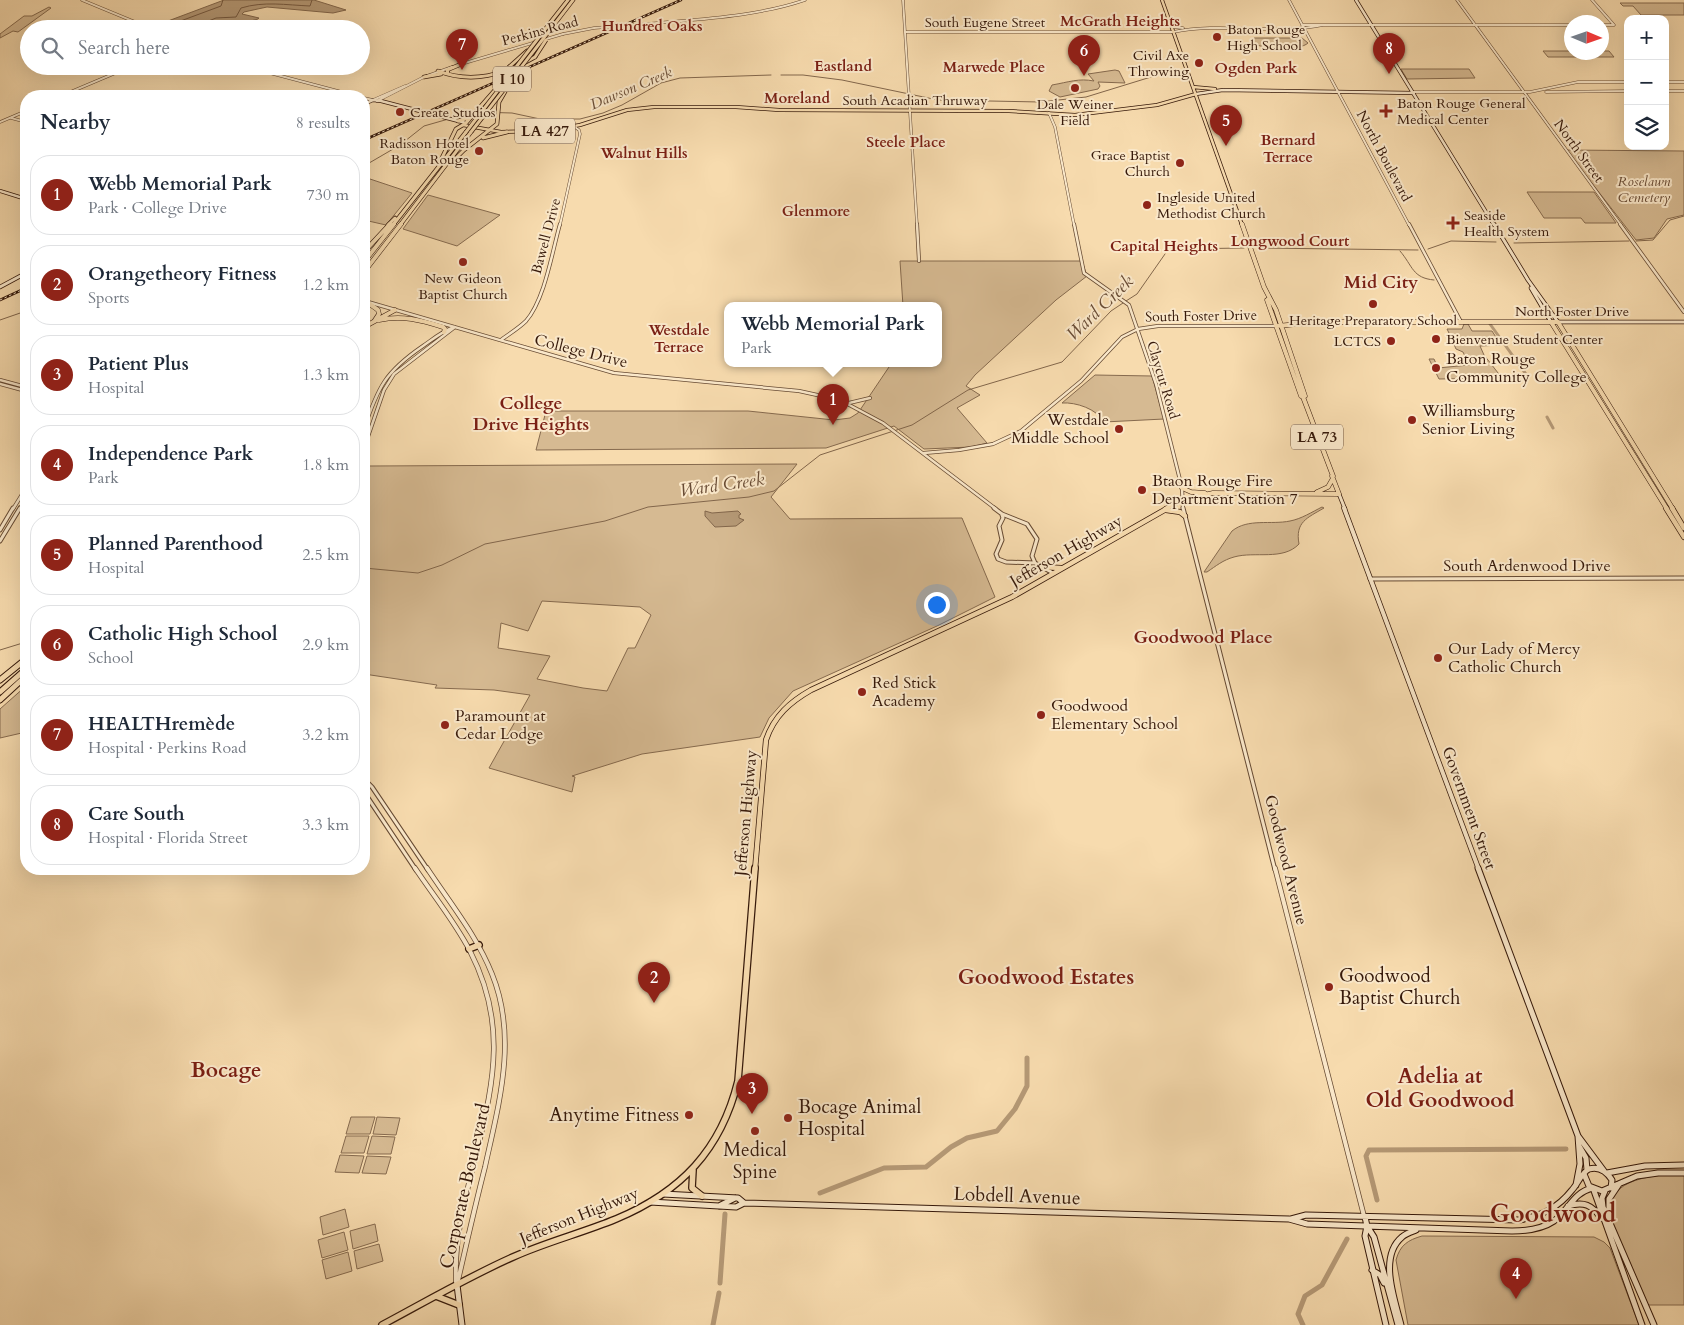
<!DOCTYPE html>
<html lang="en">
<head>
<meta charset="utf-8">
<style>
	:root { --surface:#fff; --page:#f2f2f3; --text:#1f2937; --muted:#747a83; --line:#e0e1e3; --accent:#8f2418 }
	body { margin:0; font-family:Cardo,serif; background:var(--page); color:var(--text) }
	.controls { position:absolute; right:15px; top:15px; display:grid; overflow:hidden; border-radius:10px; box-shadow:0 5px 20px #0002 }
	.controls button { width:45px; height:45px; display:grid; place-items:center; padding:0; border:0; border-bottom:1px solid var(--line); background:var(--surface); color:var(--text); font:25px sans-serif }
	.compass { position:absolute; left:1564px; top:15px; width:45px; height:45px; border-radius:50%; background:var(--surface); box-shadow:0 5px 20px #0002; rotate:92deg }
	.you { position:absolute; left:936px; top:604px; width:18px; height:18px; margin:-12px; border:4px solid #fff; border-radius:50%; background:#1a73e8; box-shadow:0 0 0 8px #1a73e833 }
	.badge { display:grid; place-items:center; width:32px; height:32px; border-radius:50%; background:var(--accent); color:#fff; font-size:16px; font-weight:700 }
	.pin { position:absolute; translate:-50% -41px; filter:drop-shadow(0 1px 2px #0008) }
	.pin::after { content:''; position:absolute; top:26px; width:18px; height:15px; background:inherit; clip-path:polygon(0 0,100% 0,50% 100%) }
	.popup { position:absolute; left:724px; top:302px; width:218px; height:65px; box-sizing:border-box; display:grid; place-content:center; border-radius:10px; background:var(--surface); filter:drop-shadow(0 1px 4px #0005); font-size:16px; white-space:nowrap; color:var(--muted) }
	.popup b { font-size:19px; color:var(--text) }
	.popup::after { content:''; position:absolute; left:50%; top:100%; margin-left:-10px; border:10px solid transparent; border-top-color:var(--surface) }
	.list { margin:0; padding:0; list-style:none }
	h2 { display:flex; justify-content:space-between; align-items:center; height:65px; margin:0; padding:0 20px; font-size:21px }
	h2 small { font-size:16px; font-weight:400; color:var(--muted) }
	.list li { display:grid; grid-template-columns:32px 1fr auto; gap:15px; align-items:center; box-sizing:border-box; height:80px; margin:0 10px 10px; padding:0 10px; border:1px solid var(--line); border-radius:20px }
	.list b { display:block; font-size:19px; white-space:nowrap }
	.list p { margin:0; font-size:16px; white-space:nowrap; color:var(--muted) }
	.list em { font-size:16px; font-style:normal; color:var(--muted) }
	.icon { flex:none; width:28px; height:28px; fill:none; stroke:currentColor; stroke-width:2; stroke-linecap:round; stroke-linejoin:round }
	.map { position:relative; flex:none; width:1684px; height:1325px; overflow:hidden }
	.search { position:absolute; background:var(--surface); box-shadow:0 5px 20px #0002; left:20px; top:20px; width:350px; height:55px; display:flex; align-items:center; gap:12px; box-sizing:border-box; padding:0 18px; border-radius:28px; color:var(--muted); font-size:19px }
	.panel { position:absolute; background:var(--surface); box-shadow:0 5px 20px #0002; left:20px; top:90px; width:350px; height:785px; border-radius:20px }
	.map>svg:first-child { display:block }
	.green { fill:#d6ba92; stroke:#866a4e; fill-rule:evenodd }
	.water { fill:#b59976; stroke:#82664b }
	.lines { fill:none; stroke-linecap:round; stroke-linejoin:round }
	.shore { stroke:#765940; stroke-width:1 }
	.stream { stroke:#82664b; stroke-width:1 }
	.canal-far1 { stroke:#b59976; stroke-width:3 }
	.canal { stroke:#b59976; stroke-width:5 }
	.tertiary-far3-casing { stroke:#664a33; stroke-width:3 }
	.tertiary-far2-casing { stroke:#664a33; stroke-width:4 }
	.tertiary-far1-casing { stroke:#664a33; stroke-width:5 }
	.tertiary-casing { stroke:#664a33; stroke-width:5.5 }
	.secondary-far3-casing { stroke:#36190a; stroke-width:4 }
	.secondary-far2-casing { stroke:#36190a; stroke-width:4.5 }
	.secondary-far1-casing { stroke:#36190a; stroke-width:5.5 }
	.secondary-casing { stroke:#36190a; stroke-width:7 }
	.primary-far3-casing { stroke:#36190a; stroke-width:4 }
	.primary-far2-casing { stroke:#36190a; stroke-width:5 }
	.primary-far1-casing { stroke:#36190a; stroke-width:6 }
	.primary-casing { stroke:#36190a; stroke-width:8 }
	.motorway-far2-casing { stroke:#36190a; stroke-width:4.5 }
	.motorway-far1-casing { stroke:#36190a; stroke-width:5 }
	.motorway-casing { stroke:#36190a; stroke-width:7 }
	.tertiary-far3 { stroke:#fae8ca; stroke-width:2 }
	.tertiary-far2 { stroke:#fae8ca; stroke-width:2.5 }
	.tertiary-far1 { stroke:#fae8ca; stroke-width:3 }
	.tertiary { stroke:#fae8ca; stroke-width:4 }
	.secondary-far3 { stroke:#fae8ca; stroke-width:2.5 }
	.secondary-far2 { stroke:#fae8ca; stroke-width:3 }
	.secondary-far1 { stroke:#fae8ca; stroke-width:4 }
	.secondary { stroke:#fae8ca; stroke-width:5 }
	.primary-far3 { stroke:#f7dbae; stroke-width:2.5 }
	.primary-far2 { stroke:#f7dbae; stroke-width:4 }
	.primary-far1 { stroke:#f7dbae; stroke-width:4.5 }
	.primary { stroke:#f7dbae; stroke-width:5.5 }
	.motorway-far2 { stroke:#f7dbae; stroke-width:3 }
	.motorway-far1 { stroke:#f7dbae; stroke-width:4 }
	.motorway { stroke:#f7dbae; stroke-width:5 }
	.rail-casing { stroke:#36190a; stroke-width:2.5 }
	.rail { stroke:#fae8ca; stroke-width:1; stroke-dasharray:2.5; stroke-linecap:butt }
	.tertiary-bridge-casing { stroke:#664a33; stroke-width:3; stroke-linecap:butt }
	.motorway-bridge-casing { stroke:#36190a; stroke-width:4.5; stroke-linecap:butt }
	.tertiary-bridge { stroke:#fae8ca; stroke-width:2 }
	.motorway-bridge { stroke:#f7dbae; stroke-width:3 }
	.poi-dot { fill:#8f2418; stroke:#fae8ca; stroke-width:2 }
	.labels { text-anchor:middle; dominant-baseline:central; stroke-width:4; stroke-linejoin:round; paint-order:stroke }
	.far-street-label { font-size:14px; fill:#36190a; stroke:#fae8ca }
	.far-poi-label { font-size:14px; fill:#36190a; stroke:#fae8ca; text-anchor:start }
	.far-park-label { font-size:14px; font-style:italic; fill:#664933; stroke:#fae8ca }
	.far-neighbourhood-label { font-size:15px; font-weight:bold; fill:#7a1f14; stroke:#fae8ca }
	.shield { fill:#fae8ca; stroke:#715744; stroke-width:1 }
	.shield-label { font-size:15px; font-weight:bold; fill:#36190a }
	.far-water-label { font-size:15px; font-style:italic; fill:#694c35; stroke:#fae8ca }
	.street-label { font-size:16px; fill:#36190a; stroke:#fae8ca }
	.poi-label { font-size:16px; fill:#36190a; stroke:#fae8ca; text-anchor:start }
	.far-district-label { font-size:18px; font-weight:bold; fill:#7a1f14; stroke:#fae8ca }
	.water-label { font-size:18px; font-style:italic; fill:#694c35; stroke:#fae8ca }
	.neighbourhood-label { font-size:18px; font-weight:bold; fill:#7a1f14; stroke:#fae8ca }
	.near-poi-label { font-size:19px; fill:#36190a; stroke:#fae8ca; text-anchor:start }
	.near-street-label { font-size:19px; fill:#36190a; stroke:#fae8ca }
	.near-neighbourhood-label { font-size:21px; font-weight:bold; fill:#7a1f14; stroke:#fae8ca }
	.near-district-label { font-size:25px; font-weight:bold; fill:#7a1f14; stroke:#fae8ca }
</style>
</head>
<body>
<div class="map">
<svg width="1684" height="1325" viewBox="0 0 1684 1325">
	<rect width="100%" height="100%" fill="#f7dbae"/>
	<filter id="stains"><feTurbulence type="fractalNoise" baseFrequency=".004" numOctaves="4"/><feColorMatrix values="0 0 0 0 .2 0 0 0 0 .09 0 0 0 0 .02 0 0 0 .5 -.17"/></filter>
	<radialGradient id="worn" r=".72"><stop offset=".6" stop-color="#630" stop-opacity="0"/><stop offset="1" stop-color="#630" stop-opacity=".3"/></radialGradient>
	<!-- green -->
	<path class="green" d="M 1620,3 L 1684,3 L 1684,15 L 1641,15 L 1633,6 L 1623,6 Z
		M 49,7 L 51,8 L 18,32 L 13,31 L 0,38 L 0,34 L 24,16 L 32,16 Z
		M 1254,38 L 1302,38 L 1308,43 C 1300,51 1262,49 1252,43 Z
		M 1543,51 L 1609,51 L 1614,57 L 1548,57 Z
		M 1401,69 L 1469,69 L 1475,78 L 1407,79 Z
		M 1115,70 L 1119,71 L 1125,83 L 1098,82 L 1100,86 L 1098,89 L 1060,97 L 1049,91 L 1052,85 C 1069,82 1079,78 1094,81 L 1088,74 Z
		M 1566,150 L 1684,151 L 1684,215 L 1667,219 L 1654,238 L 1636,240 Z
		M 364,177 L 412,193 L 386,225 L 364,220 L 364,191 L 365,190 L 364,189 Z
		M 1527,192 L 1594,192 L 1616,223 L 1585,223 L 1581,218 L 1544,218 Z
		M 428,195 L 500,215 L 457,246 L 403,229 Z
		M 900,261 L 1082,261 L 1087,276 L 1056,300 L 975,375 L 966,386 L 980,395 L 957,408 L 987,443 L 971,447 L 924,449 L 894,426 L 826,448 L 536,450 L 546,411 L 748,411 L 834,420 L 850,418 L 858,413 L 891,364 L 938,364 L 938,306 L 903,306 Z
		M 1464,324 L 1468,324 L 1472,331 L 1492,331 L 1501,345 L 1480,346 L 1484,355 L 1502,378 L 1439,379 L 1429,359 L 1434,359 L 1438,368 L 1469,365 L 1463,352 L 1456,349 L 1453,342 L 1455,340 L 1451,337 L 1447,329 L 1462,329 Z
		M 1095,375 L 1152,376 L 1164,419 L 1104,422 C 1097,409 1076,402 1062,403 Z
		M 797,464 L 771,497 L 790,519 L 962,518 L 995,597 L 937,626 L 793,691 L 769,718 L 760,737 L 642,754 L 572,776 L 575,777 L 572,792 L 489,768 L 530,695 L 494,690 L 435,688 L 437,685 L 364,674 L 364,473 L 369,466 ZM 542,601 L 640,607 L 651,615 L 635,648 L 628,648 L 607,691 L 583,688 L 537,679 L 550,656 L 498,648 L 501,623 L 528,631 Z
		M 1322,507 L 1324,508 C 1307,518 1295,522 1299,544 C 1283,561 1255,551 1234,557 C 1223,560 1216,566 1207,572 L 1204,572 L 1232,531 C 1248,518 1271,525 1290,521 C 1301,519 1312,512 1322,507 Z
		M 26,686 L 26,732 L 0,738 L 0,709 Z
		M 351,1117 L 375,1117 L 370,1134 L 346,1134 Z
		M 377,1117 L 400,1118 L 396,1135 L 373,1134 Z
		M 346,1136 L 369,1136 L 364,1153 L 341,1153 Z
		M 372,1136 L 395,1137 L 391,1154 L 367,1154 Z
		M 340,1155 L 364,1156 L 359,1173 L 335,1172 Z
		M 367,1156 L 391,1157 L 386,1174 L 362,1173 Z
		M 1684,1174 L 1684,1305 L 1648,1305 C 1640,1286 1632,1267 1623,1248 C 1619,1238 1613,1227 1611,1216 C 1604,1176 1659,1175 1684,1174 Z
		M 345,1209 L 349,1227 L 323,1235 L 320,1217 Z
		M 375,1224 L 378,1241 L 353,1249 L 350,1231 Z
		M 344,1232 L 348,1250 L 322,1258 L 318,1240 Z
		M 1422,1236 L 1594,1237 L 1604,1242 L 1610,1248 L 1639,1325 L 1408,1325 L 1396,1260 C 1400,1245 1408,1240 1422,1236 Z
		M 379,1244 L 383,1261 L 357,1269 L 354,1251 Z
		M 348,1252 L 352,1271 L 326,1279 L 322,1260 Z"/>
	<!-- water -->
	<path class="water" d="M 224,0 L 314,0 L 346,10 L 333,13 L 267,7 L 244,12 L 242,14 L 259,18 L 258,19 L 247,22 L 217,23 L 202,29 L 159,29 L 149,25 L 168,21 Z
		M 705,511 L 712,513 L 738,511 L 741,514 L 739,515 L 739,518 L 744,520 L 736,526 L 715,527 L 705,516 Z"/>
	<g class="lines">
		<!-- shore -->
		<path class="shore" d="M 159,29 L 221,6 L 223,0
			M 203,29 L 206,22 L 216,18 L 236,17 L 241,8 C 264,1 286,5 310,6 L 312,0"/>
		<!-- stream -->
		<path class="stream" d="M 781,75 L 803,75 L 842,80 L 938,100 L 1040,102 L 1086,97 L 1151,77
			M 477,112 L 512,113 L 540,119 L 580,119 L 603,113 L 622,105 L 661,83 L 680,78 L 771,75
			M 364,166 L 400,145 L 424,126 L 473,112
			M 1636,241 L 1653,240 L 1670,220 L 1684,216
			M 1514,243 L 1629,241
			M 1258,248 L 1418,250
			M 1178,249 L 1244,248
			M 1428,249 L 1451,241 L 1496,242
			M 1400,251 C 1413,266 1412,278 1434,280
			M 1126,301 L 1137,294 L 1165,254
			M 0,320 L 26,311
			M 364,568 L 418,573 L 442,565 L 485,544 L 605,521 L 648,507 L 749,497 L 774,491 L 820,455 L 912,425 L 968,390 L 1062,362 L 1111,311 L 1123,303
			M 0,650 L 26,642"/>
		<!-- canal-far1 -->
		<path class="canal-far1" d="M 1490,324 L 1528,377
			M 1547,417 L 1553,428"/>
		<!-- canal -->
		<path class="canal" d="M 820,1193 L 884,1168 L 926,1167 L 951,1147 L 967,1138 L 997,1131 L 1015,1109 L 1027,1086 L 1027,1058
			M 1377,1200 L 1366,1156 L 1369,1150 L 1566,1149
			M 720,1283 L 725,1214
			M 713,1325 L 719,1293
			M 1303,1325 L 1298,1314 L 1305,1296 L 1322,1285 L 1347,1239"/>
		<defs>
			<path id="tertiary-far3" d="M 82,0 L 152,29
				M 903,0 L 917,225
				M 1289,0 L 1409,225
				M 1457,0 L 1621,225
				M 1592,0 L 1614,25
				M 646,24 C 699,19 755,17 805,0
				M 1302,25 L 1572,25
				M 1602,25 L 1613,25
				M 1172,27 L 1183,28
				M 905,32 L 1173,32 C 1222,22 1274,35 1323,25
				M 458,65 L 563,34
				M 243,66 L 357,96
				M 1665,82 L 1684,82
				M 1665,91 L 1684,91
				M 1413,92 L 1530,92 L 1578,82 L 1628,82
				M 1546,92 L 1628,91
				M 61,96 L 132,66
				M 364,98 L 373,100 L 405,86
				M 377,101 L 424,77 L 452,67
				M 1049,113 L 1055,127 L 1074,225
				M 11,118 L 26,122
				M 0,122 L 26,111
				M 560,225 L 580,134 L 579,130 L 572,125"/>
			<path id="tertiary-far2" d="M 917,224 L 919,261
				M 1074,224 L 1084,273 L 1129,305 L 1156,384 L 1182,488 L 1183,509
				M 1409,224 L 1461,322
				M 1620,224 L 1684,312
				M 368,302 L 614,373 L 799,391 L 840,400 L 883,423 L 996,509
				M 501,340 C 509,334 519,328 526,321 C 545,299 552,252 560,224
				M 0,380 L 26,387
				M 0,384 L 26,391
				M 849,403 L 870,398
				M 364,429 C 378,387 385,372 423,346 C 432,340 441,332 452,328
				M 364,448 L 384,390 L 394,374 L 455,327
				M 924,453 L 959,450 L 993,444 L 1021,431 L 1081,381 L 1122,337 L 1138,329 L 1158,326 L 1277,326
				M 13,509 L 26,488
				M 20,509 L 26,499"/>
			<path id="tertiary-far1" d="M 994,508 L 1002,514 L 1027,524 L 1037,539 L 1032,556 L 1035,563
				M 1183,508 L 1275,870
				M 1002,515 L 1003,518 L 999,526 L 1002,540 L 996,554 L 998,559 L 1006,562 L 1035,563 L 1053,573
				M 0,530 L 13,508
				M 0,541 L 20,508
				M 1370,579 L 1684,578
				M 364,779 L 372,787 L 428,870
				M 364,792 L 416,870"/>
			<path id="tertiary" d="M 415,868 C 433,895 455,922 470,951 C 506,1021 495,1078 477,1151 C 466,1194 454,1237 456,1282
				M 427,868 C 450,903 477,936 492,974 C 518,1038 499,1103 485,1167 C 475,1206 466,1246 457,1285
				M 1275,868 L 1364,1216"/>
			<path id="secondary-far3" d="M 1356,0 L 1494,225
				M 1196,94 L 1223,90 L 1414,93
				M 364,104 L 373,100 L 381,101 L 466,123
				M 0,191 L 26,199"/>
			<path id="secondary-far2" d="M 1494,224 L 1528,280 L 1558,322 L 1684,322
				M 0,287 L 26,273
				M 1533,287 L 1531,288 L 1551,322
				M 1339,494 L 1345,509"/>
			<path id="secondary-far1" d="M 1344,508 L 1479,870"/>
			<path id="secondary" d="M 1478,868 L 1578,1136 L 1604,1171
				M 1579,1146 L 1586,1158 L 1587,1170
				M 1607,1173 L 1645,1166 L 1684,1165
				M 1584,1174 L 1589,1186 L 1602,1191 L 1637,1176 L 1658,1173 L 1684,1173
				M 1576,1185 L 1580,1164 L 1578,1136
				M 1593,1188 L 1642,1325
				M 1605,1191 L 1602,1198 L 1603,1207 L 1654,1325
				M 663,1194 L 738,1198 L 744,1203
				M 650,1202 L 736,1207 L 744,1203 L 1289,1219 L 1307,1224 L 1512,1231 C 1526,1231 1542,1229 1554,1221 C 1569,1210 1573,1193 1592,1188
				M 719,1206 L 735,1198
				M 1568,1206 C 1584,1201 1592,1205 1601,1218
				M 1609,1216 L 1609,1199 L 1619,1184
				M 1365,1217 L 1367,1226 L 1374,1237 L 1398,1325
				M 1291,1219 L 1306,1215 L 1519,1220 C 1541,1216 1558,1208 1572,1190 C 1577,1185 1582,1172 1589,1169 C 1599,1166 1607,1172 1612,1180 L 1611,1188
				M 1367,1226 L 1365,1236 L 1386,1325
				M 1372,1270 L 1380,1275 L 1384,1283
				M 457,1285 L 462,1325
				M 1401,1325 C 1395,1300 1378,1257 1402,1237 C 1405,1234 1411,1232 1416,1230"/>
			<path id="primary-far3" d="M 1162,0 L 1242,225
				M 1193,87 L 1215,89
				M 463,125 L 501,132 L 544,131 L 580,125 L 627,110 L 654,107 L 736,107 L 779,110 L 1009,111 L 1075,115 L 1157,105 L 1196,94"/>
			<path id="primary-far2" d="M 1242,224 L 1264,287 L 1276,310 L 1305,396 L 1303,397 L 1333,476
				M 1269,299 L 1267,300 L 1301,396 L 1303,397
				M 1551,322 L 1667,509
				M 1277,326 L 1319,322 L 1558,322 L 1673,509
				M 1182,488 L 1191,492 L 1205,493
				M 1317,492 L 1328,487 L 1332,480
				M 1165,509 L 1182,500 L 1213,493 L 1339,494 L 1332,476"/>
			<path id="primary-far1" d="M 1666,508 L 1684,537
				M 1672,508 L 1684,528
				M 1166,510 L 1180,512 L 1185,516
				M 1042,567 L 1061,568
				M 755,870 L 766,740 C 774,716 790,702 811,690 L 1012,597 L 1168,508"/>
			<path id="primary" d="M 469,949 L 479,945
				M 693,1170 L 692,1188 L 702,1196
				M 436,1296 L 459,1305
				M 382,1325 C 425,1302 468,1277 513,1257 C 546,1242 582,1233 616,1219 C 681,1192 721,1150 738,1081 L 755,868"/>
			<path id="motorway-far2" d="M 550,23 L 568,0
				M 553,26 L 573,0
				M 509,67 L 527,51
				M 438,71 C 472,84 504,75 535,57
				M 448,73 L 447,70 L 459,65
				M 424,77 L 441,74
				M 458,121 L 469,118
				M 483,138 L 507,132
				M 440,162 L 456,129 L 466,123 L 495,90 L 505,82
				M 451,163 L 464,150 L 497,124 L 499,102 L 510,83
				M 388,225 L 395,218
				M 393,225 L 466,132
				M 400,225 L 471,132"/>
			<path id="motorway-far1" d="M 364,252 L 390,224
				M 364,262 L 394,224
				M 364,272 L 401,224
				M 364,300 L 378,310 L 379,314 L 375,320
				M 379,320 C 402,315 421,320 443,327 L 445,329 L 444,332
				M 364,327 L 395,310"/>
			<path id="motorway" d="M 0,680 L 26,659
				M 0,692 L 26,669
				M 0,700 L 26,676"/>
		</defs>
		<!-- tertiary-far3 casing -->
		<use href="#tertiary-far3" class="tertiary-far3-casing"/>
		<!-- tertiary-far2 casing -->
		<use href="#tertiary-far2" class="tertiary-far2-casing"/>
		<!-- tertiary-far1 casing -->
		<use href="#tertiary-far1" class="tertiary-far1-casing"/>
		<!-- tertiary casing -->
		<use href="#tertiary" class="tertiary-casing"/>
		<!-- secondary-far3 casing -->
		<use href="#secondary-far3" class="secondary-far3-casing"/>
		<!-- secondary-far2 casing -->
		<use href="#secondary-far2" class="secondary-far2-casing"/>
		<!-- secondary-far1 casing -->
		<use href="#secondary-far1" class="secondary-far1-casing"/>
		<!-- secondary casing -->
		<use href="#secondary" class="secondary-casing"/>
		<!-- primary-far3 casing -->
		<use href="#primary-far3" class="primary-far3-casing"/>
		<!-- primary-far2 casing -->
		<use href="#primary-far2" class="primary-far2-casing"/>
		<!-- primary-far1 casing -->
		<use href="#primary-far1" class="primary-far1-casing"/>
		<!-- primary casing -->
		<use href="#primary" class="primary-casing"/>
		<!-- motorway-far2 casing -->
		<use href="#motorway-far2" class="motorway-far2-casing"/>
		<!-- motorway-far1 casing -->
		<use href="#motorway-far1" class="motorway-far1-casing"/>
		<!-- motorway casing -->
		<use href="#motorway" class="motorway-casing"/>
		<!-- tertiary-far3 -->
		<use href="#tertiary-far3" class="tertiary-far3"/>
		<!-- tertiary-far2 -->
		<use href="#tertiary-far2" class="tertiary-far2"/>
		<!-- tertiary-far1 -->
		<use href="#tertiary-far1" class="tertiary-far1"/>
		<!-- tertiary -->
		<use href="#tertiary" class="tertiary"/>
		<!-- secondary-far3 -->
		<use href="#secondary-far3" class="secondary-far3"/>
		<!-- secondary-far2 -->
		<use href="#secondary-far2" class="secondary-far2"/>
		<!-- secondary-far1 -->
		<use href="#secondary-far1" class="secondary-far1"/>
		<!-- secondary -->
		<use href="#secondary" class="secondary"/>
		<!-- primary-far3 -->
		<use href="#primary-far3" class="primary-far3"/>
		<!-- primary-far2 -->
		<use href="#primary-far2" class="primary-far2"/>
		<!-- primary-far1 -->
		<use href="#primary-far1" class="primary-far1"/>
		<!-- primary -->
		<use href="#primary" class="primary"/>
		<!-- motorway-far2 -->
		<use href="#motorway-far2" class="motorway-far2"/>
		<!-- motorway-far1 -->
		<use href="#motorway-far1" class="motorway-far1"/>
		<!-- motorway -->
		<use href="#motorway" class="motorway"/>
		<defs>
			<path id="rail" d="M 364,140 L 681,0
				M 0,300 L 26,288"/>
		</defs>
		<!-- rail casing -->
		<use href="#rail" class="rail-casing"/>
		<!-- rail -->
		<use href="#rail" class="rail"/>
		<defs>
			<path id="tertiary-bridge" d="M 563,34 L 594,28 L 646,24"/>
			<path id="motorway-bridge" d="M 535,57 L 546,40
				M 466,132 L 550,23
				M 471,132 L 553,26"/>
		</defs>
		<!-- tertiary-bridge casing -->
		<use href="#tertiary-bridge" class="tertiary-bridge-casing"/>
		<!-- motorway-bridge casing -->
		<use href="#motorway-bridge" class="motorway-bridge-casing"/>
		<!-- tertiary-bridge -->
		<use href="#tertiary-bridge" class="tertiary-bridge"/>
		<!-- motorway-bridge -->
		<use href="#motorway-bridge" class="motorway-bridge"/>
	</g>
	<!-- markers -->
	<g class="poi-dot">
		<circle cx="1217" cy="37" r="5"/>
		<circle cx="1199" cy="63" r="5"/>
		<circle cx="1075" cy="88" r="5"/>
		<path d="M1383.5 103.5h5v5h5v5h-5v5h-5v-5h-5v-5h5z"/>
		<circle cx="400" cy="112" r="5"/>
		<circle cx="479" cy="151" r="5"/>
		<circle cx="1180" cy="163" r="5"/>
		<circle cx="1147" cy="205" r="5"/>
		<path d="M1450.5 215.5h5v5h5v5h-5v5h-5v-5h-5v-5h5z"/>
		<circle cx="463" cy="262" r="5"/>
		<circle cx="1373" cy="304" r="5"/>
		<circle cx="1436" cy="339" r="5"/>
		<circle cx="1391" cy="341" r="5"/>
		<circle cx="1436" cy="368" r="5"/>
		<circle cx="1412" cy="420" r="5"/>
		<circle cx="1119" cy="429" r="5"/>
		<circle cx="1142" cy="490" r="5"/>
		<circle cx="1438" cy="658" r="5"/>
		<circle cx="862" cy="692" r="5"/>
		<circle cx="1041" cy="715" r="5"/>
		<circle cx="445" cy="725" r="5"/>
		<circle cx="1329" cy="987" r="5"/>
		<circle cx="689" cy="1115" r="5"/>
		<circle cx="788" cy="1118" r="5"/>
		<circle cx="755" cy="1131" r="5"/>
	</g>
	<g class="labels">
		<!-- far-street labels -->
		<g class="far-street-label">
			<text x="985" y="22">South Eugene Street</text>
			<text transform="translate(540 31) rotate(-15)">Perkins Road</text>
			<text x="915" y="100">South Acadian Thruway</text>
			<text transform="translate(1579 151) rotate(54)">North Street</text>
			<text transform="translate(1384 156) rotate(62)">North Boulevard</text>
			<text transform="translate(546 236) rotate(-75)">Bawell Drive</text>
			<text x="1572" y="311">North Foster Drive</text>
			<text transform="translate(1201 316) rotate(-1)">South Foster Drive</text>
			<text transform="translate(1163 380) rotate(73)">Claycut Road</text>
		</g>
		<!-- far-poi labels -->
		<g class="far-poi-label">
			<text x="1227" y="29">Baton Rouge<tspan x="1227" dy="16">High School</tspan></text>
			<text x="1189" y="55" text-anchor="end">Civil Axe<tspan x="1189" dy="16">Throwing</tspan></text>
			<text x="1397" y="103">Baton Rouge General<tspan x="1397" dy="16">Medical Center</tspan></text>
			<text x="1075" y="104" text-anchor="middle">Dale Weiner<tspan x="1075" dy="16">Field</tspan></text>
			<text x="410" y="112">Create Studios</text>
			<text x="469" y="143" text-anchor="end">Radisson Hotel<tspan x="469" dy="16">Baton Rouge</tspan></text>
			<text x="1170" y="155" text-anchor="end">Grace Baptist<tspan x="1170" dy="16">Church</tspan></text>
			<text x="1157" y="197">Ingleside United<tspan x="1157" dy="16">Methodist Church</tspan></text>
			<text x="1464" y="215">Seaside<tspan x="1464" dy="16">Health System</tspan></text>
			<text x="463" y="278" text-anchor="middle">New Gideon<tspan x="463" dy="16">Baptist Church</tspan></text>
			<text x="1373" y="320" text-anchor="middle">Heritage Preparatory School</text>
			<text x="1446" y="339">Bienvenue Student Center</text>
			<text x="1381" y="341" text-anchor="end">LCTCS</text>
		</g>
		<!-- far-park labels -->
		<g class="far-park-label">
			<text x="1644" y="181">Roselawn<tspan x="1644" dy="16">Cemetery</tspan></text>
		</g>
		<!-- far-neighbourhood labels -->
		<g class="far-neighbourhood-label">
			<text x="1120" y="21">McGrath Heights</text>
			<text x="652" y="26">Hundred Oaks</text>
			<text x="843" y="66">Eastland</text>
			<text x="994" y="67">Marwede Place</text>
			<text x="1256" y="68">Ogden Park</text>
			<text x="797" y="98">Moreland</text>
			<text x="1288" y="140">Bernard<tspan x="1288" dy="17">Terrace</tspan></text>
			<text x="906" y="142">Steele Place</text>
			<text x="644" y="153">Walnut Hills</text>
			<text x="816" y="211">Glenmore</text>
			<text x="1290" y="241">Longwood Court</text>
			<text x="1164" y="246">Capital Heights</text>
			<text x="679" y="330">Westdale<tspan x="679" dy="17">Terrace</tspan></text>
		</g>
		<!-- shield labels -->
		<g class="shield">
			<rect x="493" y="66.5" width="38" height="25" rx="4"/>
			<rect x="515" y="118.5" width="60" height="25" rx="4"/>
			<rect x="1291" y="424.5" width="52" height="25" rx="4"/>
		</g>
		<g class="shield-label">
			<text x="512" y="79">I 10</text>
			<text x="545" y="131">LA 427</text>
			<text x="1317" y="437">LA 73</text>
		</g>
		<!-- far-water labels -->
		<g class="far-water-label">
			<text transform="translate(631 88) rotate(-23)">Dawson Creek</text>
		</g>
		<!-- street labels -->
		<g class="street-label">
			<text transform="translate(581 351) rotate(14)">College Drive</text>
			<text transform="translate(1066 551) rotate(-30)">Jefferson Highway</text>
			<text x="1527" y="566">South Ardenwood Drive</text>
			<text transform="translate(1469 808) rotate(70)">Government Street</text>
			<text transform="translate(746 813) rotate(-85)">Jefferson Highway</text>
			<text transform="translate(1286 860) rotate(76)">Goodwood Avenue</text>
			<text transform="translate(579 1216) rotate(-22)">Jefferson Highway</text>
		</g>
		<!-- poi labels -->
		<g class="poi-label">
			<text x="1446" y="359">Baton Rouge<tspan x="1446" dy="18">Community College</tspan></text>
			<text x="1422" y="411">Williamsburg<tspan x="1422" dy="18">Senior Living</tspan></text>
			<text x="1109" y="420" text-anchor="end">Westdale<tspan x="1109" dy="18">Middle School</tspan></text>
			<text x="1152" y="481">Btaon Rouge Fire<tspan x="1152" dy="18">Department Station 7</tspan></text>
			<text x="1448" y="649">Our Lady of Mercy<tspan x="1448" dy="18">Catholic Church</tspan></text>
			<text x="872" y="683">Red Stick<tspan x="872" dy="18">Academy</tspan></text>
			<text x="1051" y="706">Goodwood<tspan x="1051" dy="18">Elementary School</tspan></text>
			<text x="455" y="716">Paramount at<tspan x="455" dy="18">Cedar Lodge</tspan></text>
		</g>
		<!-- far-district labels -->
		<g class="far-district-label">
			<text x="1381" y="282">Mid City</text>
		</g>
		<!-- water labels -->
		<g class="water-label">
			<text transform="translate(1100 308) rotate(-44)">Ward Creek</text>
			<text transform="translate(722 485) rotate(-8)">Ward Creek</text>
		</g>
		<!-- neighbourhood labels -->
		<g class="neighbourhood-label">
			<text x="531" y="403">College<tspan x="531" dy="21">Drive Heights</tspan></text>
			<text x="1203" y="637">Goodwood Place</text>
		</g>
		<!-- near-poi labels -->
		<g class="near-poi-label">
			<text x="1339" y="976">Goodwood<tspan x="1339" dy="22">Baptist Church</tspan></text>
			<text x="798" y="1107">Bocage Animal<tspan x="798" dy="22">Hospital</tspan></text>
			<text x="679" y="1115" text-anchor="end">Anytime Fitness</text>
			<text x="755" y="1150" text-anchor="middle">Medical<tspan x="755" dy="22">Spine</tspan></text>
		</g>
		<!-- near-street labels -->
		<g class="near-street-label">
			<text transform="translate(465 1186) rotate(-77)">Corporate Boulevard</text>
			<text transform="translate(1017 1196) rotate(2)">Lobdell Avenue</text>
		</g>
		<!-- near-neighbourhood labels -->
		<g class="near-neighbourhood-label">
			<text x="1046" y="977">Goodwood Estates</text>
			<text x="226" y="1070">Bocage</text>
			<text x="1440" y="1076">Adelia at<tspan x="1440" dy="24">Old Goodwood</tspan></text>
		</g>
		<!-- near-district labels -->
		<g class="near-district-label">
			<text x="1553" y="1214">Goodwood</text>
		</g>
	</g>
	<rect width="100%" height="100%" filter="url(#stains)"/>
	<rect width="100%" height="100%" fill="url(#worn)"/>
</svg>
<div class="controls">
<button>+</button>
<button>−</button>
<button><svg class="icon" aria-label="layers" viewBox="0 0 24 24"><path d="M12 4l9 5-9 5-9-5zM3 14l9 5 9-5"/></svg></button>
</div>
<svg class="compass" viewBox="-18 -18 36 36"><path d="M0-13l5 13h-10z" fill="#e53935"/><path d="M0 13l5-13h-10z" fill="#747a83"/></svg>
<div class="you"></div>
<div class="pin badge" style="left:833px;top:425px">1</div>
<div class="popup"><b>Webb Memorial Park</b>Park</div>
<div class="pin badge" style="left:654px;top:1003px">2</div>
<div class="pin badge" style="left:752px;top:1114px">3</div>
<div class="pin badge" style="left:1516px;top:1299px">4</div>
<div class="pin badge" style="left:1226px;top:146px">5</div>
<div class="pin badge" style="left:1084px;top:76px">6</div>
<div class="pin badge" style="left:462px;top:70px">7</div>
<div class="pin badge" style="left:1389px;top:74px">8</div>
<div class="search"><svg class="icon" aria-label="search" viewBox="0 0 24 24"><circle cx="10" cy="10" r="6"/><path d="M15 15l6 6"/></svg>Search here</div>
<section class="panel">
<h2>Nearby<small>8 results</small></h2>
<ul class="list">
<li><span class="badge">1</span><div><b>Webb Memorial Park</b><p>Park · College Drive</p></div><em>730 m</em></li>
<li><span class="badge">2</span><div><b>Orangetheory Fitness</b><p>Sports</p></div><em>1.2 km</em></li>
<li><span class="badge">3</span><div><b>Patient Plus</b><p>Hospital</p></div><em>1.3 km</em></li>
<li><span class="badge">4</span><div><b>Independence Park</b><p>Park</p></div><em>1.8 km</em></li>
<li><span class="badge">5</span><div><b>Planned Parenthood</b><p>Hospital</p></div><em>2.5 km</em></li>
<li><span class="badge">6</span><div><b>Catholic High School</b><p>School</p></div><em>2.9 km</em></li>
<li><span class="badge">7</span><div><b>HEALTHremède</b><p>Hospital · Perkins Road</p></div><em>3.2 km</em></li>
<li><span class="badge">8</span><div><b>Care South</b><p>Hospital · Florida Street</p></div><em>3.3 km</em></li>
</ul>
</section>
</div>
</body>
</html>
